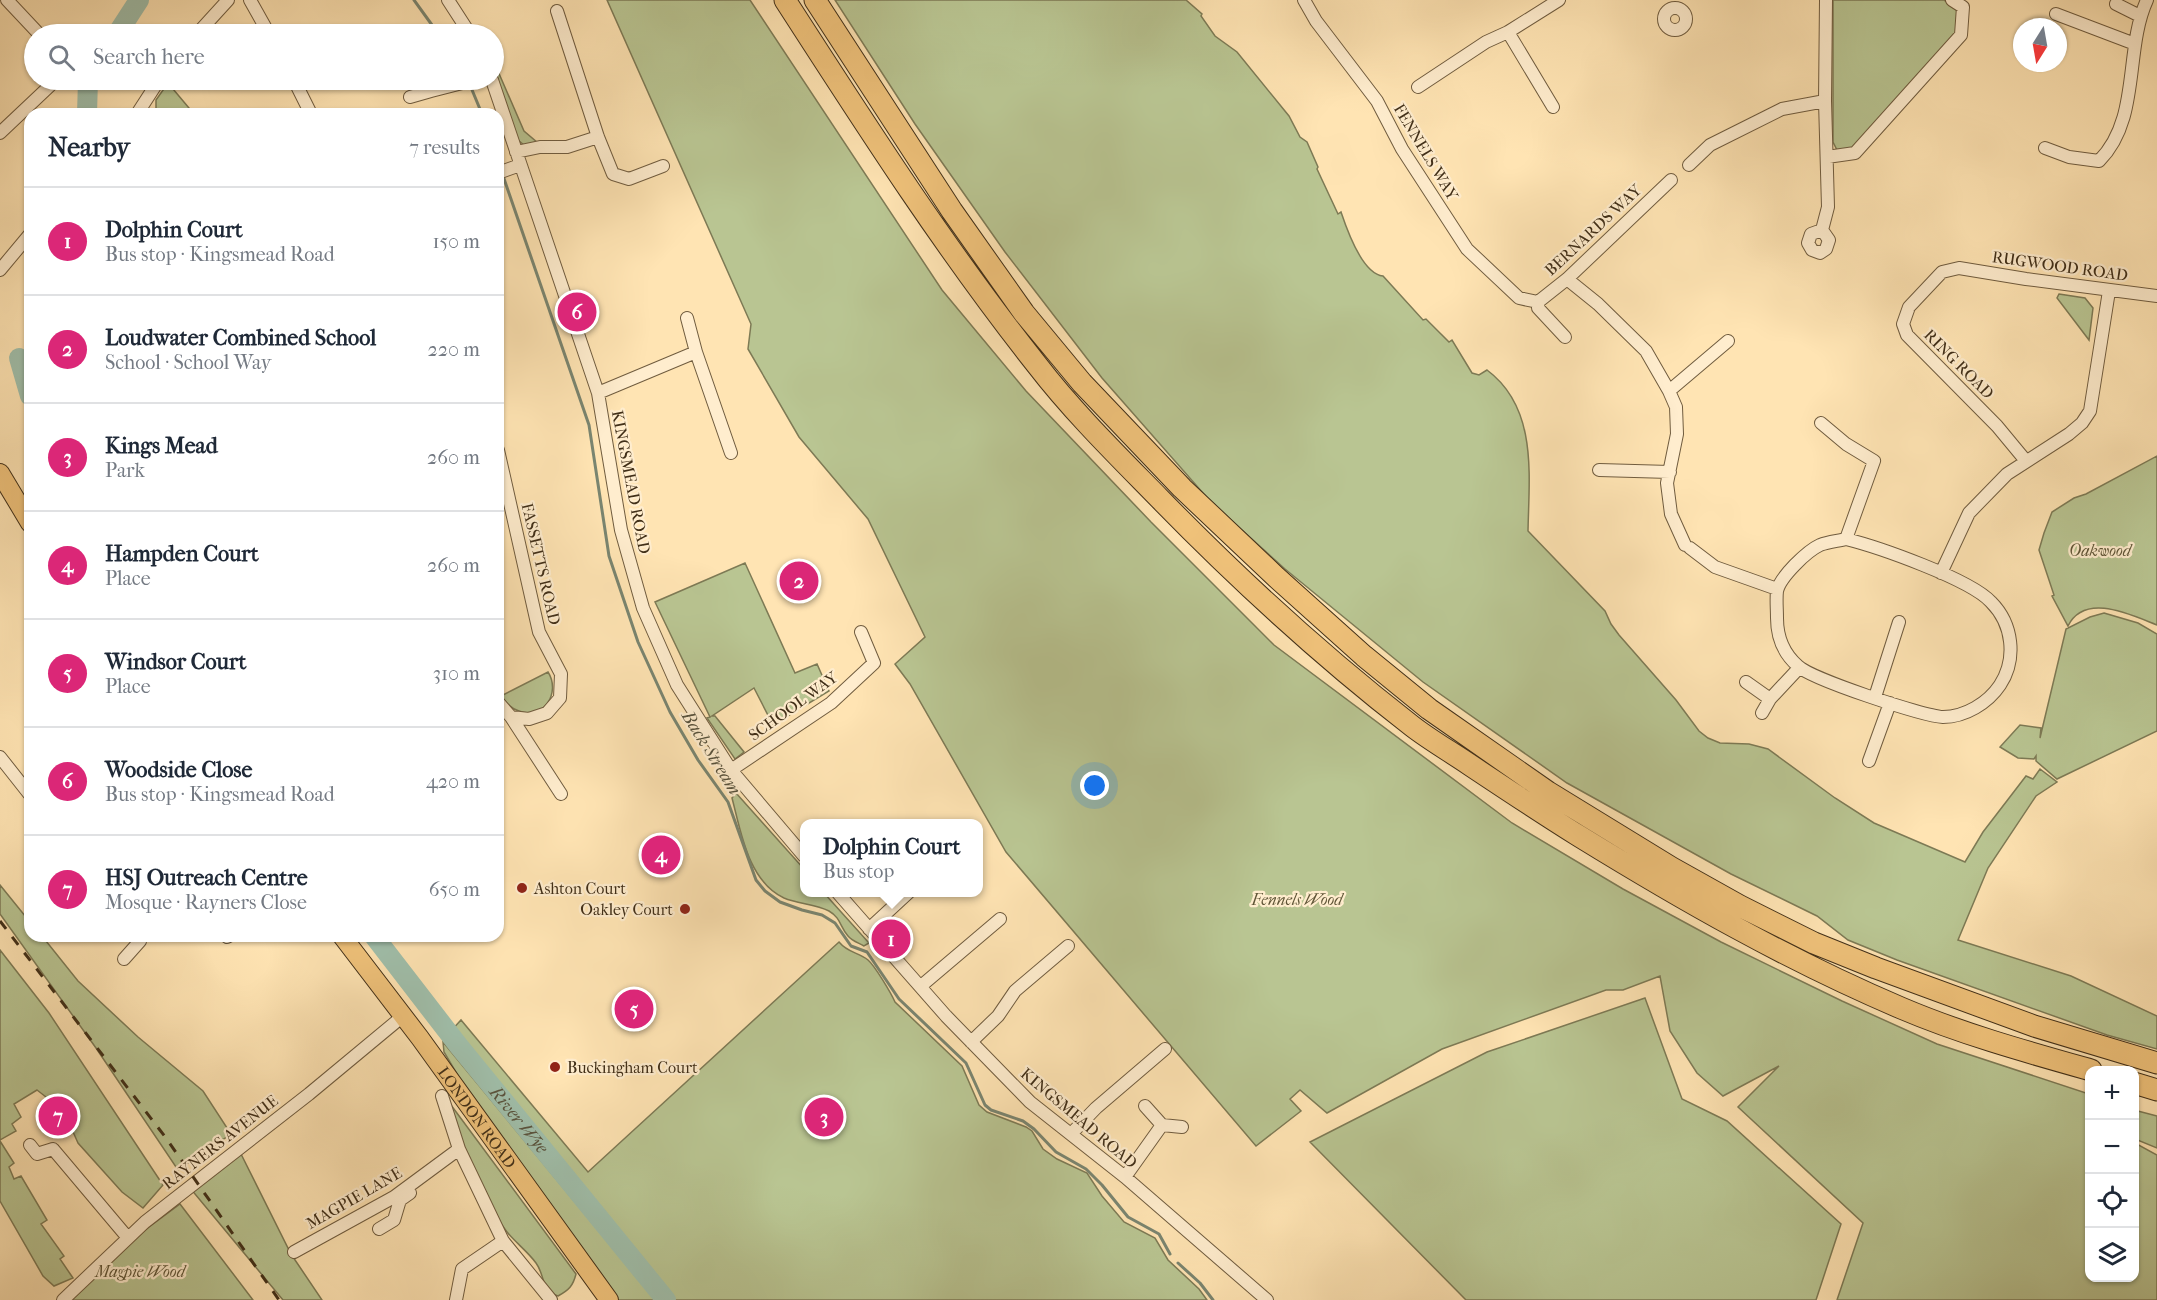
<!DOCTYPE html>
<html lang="en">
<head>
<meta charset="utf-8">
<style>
	:root { --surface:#fff; --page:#f6f6f7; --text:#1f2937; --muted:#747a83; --line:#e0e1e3; --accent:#db2777 }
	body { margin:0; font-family:"IM FELL French Canon",serif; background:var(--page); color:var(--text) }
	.controls { position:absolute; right:18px; bottom:18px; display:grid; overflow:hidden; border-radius:12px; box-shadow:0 2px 4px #0004 }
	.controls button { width:54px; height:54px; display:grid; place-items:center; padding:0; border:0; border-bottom:2px solid var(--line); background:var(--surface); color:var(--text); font:30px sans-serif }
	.compass { position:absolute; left:2013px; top:18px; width:54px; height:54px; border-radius:50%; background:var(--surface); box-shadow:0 2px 4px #0004; rotate:191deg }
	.you { position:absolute; left:1095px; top:786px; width:21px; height:21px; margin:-15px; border:4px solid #fff; border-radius:50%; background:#1a73e8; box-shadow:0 0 0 9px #1a73e833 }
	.badge { display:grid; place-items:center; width:39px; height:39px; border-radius:50%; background:var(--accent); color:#fff; font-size:20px; font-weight:700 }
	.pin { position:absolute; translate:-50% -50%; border:3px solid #fff; box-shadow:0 2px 6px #0006 }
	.popup { position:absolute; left:800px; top:819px; width:183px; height:78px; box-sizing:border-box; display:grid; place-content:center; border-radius:12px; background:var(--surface); filter:drop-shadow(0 2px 4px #0005); font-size:20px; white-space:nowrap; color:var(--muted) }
	.popup b { font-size:22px; color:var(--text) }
	.popup::after { content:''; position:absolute; left:50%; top:100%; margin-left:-12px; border:12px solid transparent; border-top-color:var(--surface) }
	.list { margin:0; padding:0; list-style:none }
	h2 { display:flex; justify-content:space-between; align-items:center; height:78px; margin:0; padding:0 24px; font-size:26px }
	h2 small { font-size:20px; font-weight:400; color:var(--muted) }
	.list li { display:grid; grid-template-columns:39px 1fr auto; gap:18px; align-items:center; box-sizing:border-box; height:108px; padding:0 24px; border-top:2px solid var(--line) }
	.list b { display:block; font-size:22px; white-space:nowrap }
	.list p { margin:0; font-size:20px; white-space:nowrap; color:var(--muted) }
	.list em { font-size:20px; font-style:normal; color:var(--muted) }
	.icon { flex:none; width:33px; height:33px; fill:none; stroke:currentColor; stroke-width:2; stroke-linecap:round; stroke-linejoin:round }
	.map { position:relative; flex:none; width:2157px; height:1300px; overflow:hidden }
	.search { position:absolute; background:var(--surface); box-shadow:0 2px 4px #0004; left:24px; top:24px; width:480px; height:66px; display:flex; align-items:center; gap:15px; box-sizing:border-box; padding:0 21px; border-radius:33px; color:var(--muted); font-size:22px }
	.panel { position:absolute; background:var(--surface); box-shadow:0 2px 4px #0004; left:24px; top:108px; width:480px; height:834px; border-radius:18px }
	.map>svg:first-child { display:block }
	.green { fill:#b9c592; stroke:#7d7a55; stroke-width:1.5 }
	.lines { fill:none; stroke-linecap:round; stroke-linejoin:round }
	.stream { stroke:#7a8570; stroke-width:3 }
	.river { stroke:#a0bfab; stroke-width:20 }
	.street-casing { stroke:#705c3f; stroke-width:14 }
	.primary-casing { stroke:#412f18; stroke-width:20 }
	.highway-casing { stroke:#412f18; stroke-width:23 }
	.street { stroke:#ffedce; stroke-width:12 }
	.primary { stroke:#f0c27a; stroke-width:18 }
	.highway { stroke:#f0c27a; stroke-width:21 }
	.rail { stroke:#412f18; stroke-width:3; stroke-dasharray:10 10; stroke-linecap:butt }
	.poi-dot { fill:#8f2418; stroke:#ffedce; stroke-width:2 }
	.labels { text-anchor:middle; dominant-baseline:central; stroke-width:4.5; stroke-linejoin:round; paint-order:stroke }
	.street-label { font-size:16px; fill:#412f18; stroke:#ffedce }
	.park-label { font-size:16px; font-style:italic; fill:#5f5436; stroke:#ffedce }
	.poi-label { font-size:16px; fill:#412f18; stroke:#ffedce; text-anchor:start }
	.water-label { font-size:18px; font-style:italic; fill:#59533d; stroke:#ffedce }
</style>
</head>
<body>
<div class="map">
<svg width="2157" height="1300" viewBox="0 0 2157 1300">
	<rect width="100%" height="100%" fill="#ffe4b3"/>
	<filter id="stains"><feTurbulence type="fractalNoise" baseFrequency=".00333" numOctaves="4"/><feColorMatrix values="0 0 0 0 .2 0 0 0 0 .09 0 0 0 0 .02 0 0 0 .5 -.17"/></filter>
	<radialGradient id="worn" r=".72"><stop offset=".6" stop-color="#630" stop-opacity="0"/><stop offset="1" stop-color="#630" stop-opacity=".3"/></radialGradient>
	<!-- green -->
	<path class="green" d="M 607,0 L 750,0 L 942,290 L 1026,391 L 1151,522 L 1274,645 L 1512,823 L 1623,889 L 1721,942 L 1842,1001 L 1937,1044 L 2089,1094 L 2090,1278 L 2134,1278 L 2135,1143 L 2157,1155 L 2157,1300 L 1837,1300 L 1863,1223 L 1738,1107 L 1779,1066 L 1723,1096 L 1697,1073 L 1670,1031 L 1660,976 L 1623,990 L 1606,990 L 1442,1049 L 1327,1113 L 1300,1090 L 1290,1099 L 1301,1111 L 1256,1146 L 1006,852 L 910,684 L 895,664 L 925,637 L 868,519 L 799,437 L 748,349 L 751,324 Z
		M 835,0 L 1186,0 L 1202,14 L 1201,16 L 1215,36 L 1237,52 L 1289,116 L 1300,137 L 1307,142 L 1318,167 L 1317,169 L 1338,214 L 1341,212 C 1347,230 1362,274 1383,276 L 1423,320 L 1426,319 L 1449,342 L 1452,340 L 1472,373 L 1479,375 L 1487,370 C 1538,408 1529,475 1528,531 L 1605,611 L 1611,624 L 1619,635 L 1676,700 L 1699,731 L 1708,738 L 1720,743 L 1749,744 L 1768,749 L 1835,798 L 1874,823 L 1965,862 L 1983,832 L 2026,776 L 2033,779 L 2040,769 L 2057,782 L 2036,796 L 1988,868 L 1958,940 L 2071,976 L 2157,1016 L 2157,1049 L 2107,1035 L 1897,960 L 1848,940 L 1817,916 L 1731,874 L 1567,783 L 1423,682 L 1285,569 L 1210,501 L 1102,378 L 1005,252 L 915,124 Z
		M 1833,0 L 1944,0 L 1961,14 L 1962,27 L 1851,155 L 1839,154 L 1833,142 Z
		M 494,62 L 524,131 L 538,143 L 524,145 L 518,140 L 494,70 Z
		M 168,83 L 194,114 L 156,114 L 156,100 Z
		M 2059,294 L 2085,298 L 2093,308 L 2089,340 L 2057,298 Z
		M 2157,456 L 2157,625 C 2131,615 2085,592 2068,626 L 2052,596 L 2054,595 L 2039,550 L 2044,533 L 2052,512 L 2074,498 L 2086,494 Z
		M 745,563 L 795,673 L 817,664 L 829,691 L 773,725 L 754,688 L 712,716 L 715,716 L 744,752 L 735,759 L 707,718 L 710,717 L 655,602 Z
		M 2104,613 L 2138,623 L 2157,634 L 2157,731 L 2057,779 L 2036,761 L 2036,756 L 2034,759 L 2018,758 L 2000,747 L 2020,725 L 2041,728 L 2040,738 L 2066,629 L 2090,617 Z
		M 548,672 C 561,692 544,721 519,711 C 511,709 506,702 501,696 Z
		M 736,793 L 804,869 L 804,892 L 824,893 L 869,943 L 864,946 C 859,943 852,941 848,936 C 840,927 841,918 829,911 C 815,904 798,904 784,898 C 748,881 741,832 732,798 Z
		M 0,885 L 30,922 L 30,936 L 42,936 L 78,981 L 138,1037 L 203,1091 L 231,1134 L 178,1170 L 96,1048 L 0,914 Z
		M 839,942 C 848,953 858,952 868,960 C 875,966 891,993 895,1002 L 962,1066 L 979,1105 L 987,1112 L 1026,1127 L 1032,1131 L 1043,1149 L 1057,1159 L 1087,1173 L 1102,1196 L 1124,1222 L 1155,1238 L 1168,1260 L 1199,1289 L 1207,1300 L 673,1300 L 450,1032 L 461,1020 L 588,1172 Z
		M 0,950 L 49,1013 L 163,1185 L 143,1208 L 122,1192 L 78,1143 C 67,1117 60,1107 37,1090 L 14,1104 L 21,1117 L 12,1124 L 16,1131 L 0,1140 Z
		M 1645,998 L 1682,1099 L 1727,1121 L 1841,1224 L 1816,1300 L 1466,1300 L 1310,1142 L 1487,1052 Z
		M 443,1042 L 656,1300 L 616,1300 L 470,1096 L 444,1052 Z
		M 448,1101 L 576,1274 C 573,1286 569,1290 558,1296 C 541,1291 545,1275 536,1263 C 528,1252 516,1243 507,1232 C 477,1194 463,1146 448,1101 Z
		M 2134,1110 L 2157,1116 L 2157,1148 L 2135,1139 Z
		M 0,1141 L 14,1163 L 9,1167 L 14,1179 L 21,1176 L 47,1220 L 41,1224 L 64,1256 L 60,1259 L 73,1278 L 54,1286 L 43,1276 L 0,1201 Z
		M 241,1154 L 291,1254 L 322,1300 L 283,1300 L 190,1188 Z
		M 180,1204 L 253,1300 L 73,1300 L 73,1296 L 141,1233 Z"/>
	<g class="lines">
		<!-- stream -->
		<path class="stream" d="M 414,0 L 432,25 L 448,34
			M 470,85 L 482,114
			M 502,173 L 589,425 L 609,556 L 638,642 L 670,712 L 698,760 L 728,802 L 756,880 L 765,891 L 780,902 L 802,910 L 822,915 L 835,923 L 851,946 L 867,952 L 899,999 L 966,1063 L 985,1105 L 991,1110 L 1023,1121 L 1034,1129 L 1056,1152 L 1086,1169 L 1102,1185 L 1128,1217 L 1159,1234 L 1170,1254
			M 1178,1263 L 1200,1283 L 1213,1300"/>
		<!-- river -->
		<g class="river">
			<path d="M 117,34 L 139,0"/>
			<path d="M 87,114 L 88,80"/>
			<path d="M 19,358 L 30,396"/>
			<path id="s1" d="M 374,936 L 458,1045 L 666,1300"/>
		</g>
		<defs>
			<path id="street" d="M 7,0 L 39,34
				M 250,0 L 269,34
				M 448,0 L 470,34
				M 1304,0 L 1316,21 L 1377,101 L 1402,149 L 1467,249 L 1519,298 L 1538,302
				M 2116,4 L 2140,16
				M1664 19a11 11 0 1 1 22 0a11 11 0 1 1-22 0Z
				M 557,11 L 598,137 L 613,174 L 629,179 L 663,166
				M 2056,14 L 2135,44
				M 401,32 L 402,34
				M 1508,32 L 1553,107
				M 197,34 L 228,0
				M 294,80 L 311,114
				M 425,80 L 431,91 L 474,80
				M 492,80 L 598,393 L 621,530 L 643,608 L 677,685 L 731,770 L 804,856
				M 1418,87 L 1486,42 L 1508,32 L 1559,0
				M 410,97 L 431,91
				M 137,114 L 159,80
				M 0,133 L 56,80
				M 2045,148 L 2069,157 L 2099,161 C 2141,119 2124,50 2147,0
				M 516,152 L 540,147 L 567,147 L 598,137
				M 1827,157 L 1855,153 L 1961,35 L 1963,7 L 1952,0
				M 1689,165 L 1710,145 L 1782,109 L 1825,101
				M 498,173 L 520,165
				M 1822,230 L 1811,234 L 1808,243 L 1812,250 L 1820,253 L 1826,249 L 1829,240 L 1822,230 L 1828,207 L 1825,101 L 1826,0
				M 0,270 L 30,234
				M 1567,279 L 1598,304 L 1646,351 L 1669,391 L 1676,407 L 1677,434 L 1667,483 L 1671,514 L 1685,545
				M 1538,302 L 1567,279 L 1671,180
				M 1538,302 L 1538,308 L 1565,337
				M 687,318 L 696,352
				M 1669,391 L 1728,341
				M 598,393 L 696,352 L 731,453
				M 1821,423 L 1846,444 L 1874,461 L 1846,539
				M 498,450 L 539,632 L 561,674 L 560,698 L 547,713 L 529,719 L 511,717
				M 2026,461 L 1997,426 L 1907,335 L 1903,324 L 1909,307 L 1942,272 L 1959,268 L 2026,279 L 2157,296
				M 1599,470 L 1670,472
				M 1846,539 C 1878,547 1970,579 1991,602 C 2013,624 2017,659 2000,685 C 1988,703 1965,717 1943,717 C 1923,716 1811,679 1798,666 C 1784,654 1777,637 1777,618 C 1777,609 1776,599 1777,591 C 1780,577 1807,551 1820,545 C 1828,542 1838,541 1846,539 Z
				M 1690,548 L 1715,567 L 1777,589
				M 1941,573 L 1969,513 L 2007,474 L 2069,434 L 2082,423 L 2090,411 L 2109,291
				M 1746,682 L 1770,699
				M 1875,697 L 1899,622
				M 498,702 L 511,717 L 561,794
				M 1762,713 L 1770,699 L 1799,668
				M 0,757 L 30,795
				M 1869,761 L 1890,703
				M 731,770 L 831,703 L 874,663 L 861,632
				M 837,892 L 946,1016 L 1030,1102 L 1125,1177 L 1267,1300
				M 869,929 L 909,892
				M 227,937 L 229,936
				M 124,959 L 140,941 L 136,936
				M 921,986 L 1000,919
				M 971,1042 L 998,1016 L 1015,991 L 1068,946
				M 442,1096 L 459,1149 L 503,1241 L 551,1300
				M 1145,1106 L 1162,1125
				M 1071,1134 L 1096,1108 L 1165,1049
				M 30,1145 L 37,1154 L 53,1149 L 128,1238
				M 1125,1177 L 1162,1125 L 1182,1127
				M 379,1229 L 394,1220 L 400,1200 L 410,1193
				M 294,1252 L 394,1197 L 459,1149
				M 63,1300 L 145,1222 L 309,1094 L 403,1016
				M 456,1300 L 462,1269 L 503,1241"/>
			<g id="primary">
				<path d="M 0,473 L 30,523"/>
				<path id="s2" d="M 342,936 L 420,1038 L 609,1300"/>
			</g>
			<path id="highway" d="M 785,0 C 865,124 945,249 1037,365 C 1074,413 1118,456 1160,499 C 1239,580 1323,657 1412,726 C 1430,740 1451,752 1470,765 C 1506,789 1542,813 1579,836 C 1683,900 1788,960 1901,1008 C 1962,1034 2027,1052 2091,1070
				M 815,0 L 952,211 L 1024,313 L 1082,383 L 1182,488 L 1276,577 L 1364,656 L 1429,709 L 1548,792 L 1672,868 L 1740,906 L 1814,943 L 1876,968 L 2034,1026 L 2157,1063
				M 2134,1083 L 2157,1090"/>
		</defs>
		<!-- street casing -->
		<use href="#street" class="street-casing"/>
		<!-- primary casing -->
		<use href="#primary" class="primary-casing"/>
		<!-- highway casing -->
		<use href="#highway" class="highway-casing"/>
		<!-- street -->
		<use href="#street" class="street"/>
		<!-- primary -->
		<use href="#primary" class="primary"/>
		<!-- highway -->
		<use href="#highway" class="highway"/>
		<!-- rail -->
		<path class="rail" d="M 0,921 L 166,1138 L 279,1300"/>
	</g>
	<!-- markers -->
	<g class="poi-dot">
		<circle cx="522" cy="888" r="6"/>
		<circle cx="685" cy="909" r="6"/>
		<circle cx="555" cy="1067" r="6"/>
	</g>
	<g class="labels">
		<!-- street labels -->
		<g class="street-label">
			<text transform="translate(1426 152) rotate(59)">FENNELS WAY</text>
			<text transform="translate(1593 230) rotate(-43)">BERNARDS WAY</text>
			<text transform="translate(2060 266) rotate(8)">RUGWOOD ROAD</text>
			<text transform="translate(1959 364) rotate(45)">RING ROAD</text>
			<text transform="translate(631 482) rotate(79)">KINGSMEAD ROAD</text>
			<text transform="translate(541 564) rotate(77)">FASSETTS ROAD</text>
			<text transform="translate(793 706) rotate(-36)">SCHOOL WAY</text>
			<text stroke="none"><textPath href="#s2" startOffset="226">LONDON ROAD</textPath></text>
			<text transform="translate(1079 1118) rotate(40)">KINGSMEAD ROAD</text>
			<text transform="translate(220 1142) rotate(-38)">RAYNERS AVENUE</text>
			<text transform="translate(354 1198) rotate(-30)">MAGPIE LANE</text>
		</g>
		<!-- park labels -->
		<g class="park-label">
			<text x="2100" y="550">Oakwood</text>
			<text x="1297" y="899">Fennels Wood</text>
			<text x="140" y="1271">Magpie Wood</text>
		</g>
		<!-- poi labels -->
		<g class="poi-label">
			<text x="534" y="888">Ashton Court</text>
			<text x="673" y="909" text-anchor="end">Oakley Court</text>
			<text x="567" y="1067">Buckingham Court</text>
		</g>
		<!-- water labels -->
		<g class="water-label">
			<text transform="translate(711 753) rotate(58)">Back Stream</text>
			<text stroke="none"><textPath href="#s1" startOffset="234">River Wye</textPath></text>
		</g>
	</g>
	<rect width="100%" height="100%" filter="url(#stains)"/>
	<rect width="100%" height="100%" fill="url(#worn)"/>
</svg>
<div class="controls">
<button>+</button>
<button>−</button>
<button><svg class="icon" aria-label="locate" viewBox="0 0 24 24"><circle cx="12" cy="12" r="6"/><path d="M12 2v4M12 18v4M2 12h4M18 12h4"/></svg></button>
<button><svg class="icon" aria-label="layers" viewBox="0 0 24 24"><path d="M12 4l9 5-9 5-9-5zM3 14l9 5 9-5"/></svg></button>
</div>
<svg class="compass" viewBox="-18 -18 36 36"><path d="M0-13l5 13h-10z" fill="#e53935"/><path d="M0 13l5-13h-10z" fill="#747a83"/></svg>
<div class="you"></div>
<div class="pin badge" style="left:891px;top:939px">1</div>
<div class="popup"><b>Dolphin Court</b>Bus stop</div>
<div class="pin badge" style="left:799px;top:581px">2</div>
<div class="pin badge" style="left:824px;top:1117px">3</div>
<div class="pin badge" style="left:661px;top:855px">4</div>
<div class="pin badge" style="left:634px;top:1009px">5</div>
<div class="pin badge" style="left:577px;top:312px">6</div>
<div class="pin badge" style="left:58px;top:1116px">7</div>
<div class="search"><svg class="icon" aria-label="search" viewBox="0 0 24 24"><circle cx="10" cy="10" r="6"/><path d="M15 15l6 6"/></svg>Search here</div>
<section class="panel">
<h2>Nearby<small>7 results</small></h2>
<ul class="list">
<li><span class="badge">1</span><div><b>Dolphin Court</b><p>Bus stop · Kingsmead Road</p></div><em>150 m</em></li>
<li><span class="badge">2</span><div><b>Loudwater Combined School</b><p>School · School Way</p></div><em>220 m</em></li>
<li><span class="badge">3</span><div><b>Kings Mead</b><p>Park</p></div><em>260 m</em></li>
<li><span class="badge">4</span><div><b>Hampden Court</b><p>Place</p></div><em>260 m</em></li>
<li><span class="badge">5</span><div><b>Windsor Court</b><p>Place</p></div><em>310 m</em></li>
<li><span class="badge">6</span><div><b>Woodside Close</b><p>Bus stop · Kingsmead Road</p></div><em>420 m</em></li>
<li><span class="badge">7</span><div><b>HSJ Outreach Centre</b><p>Mosque · Rayners Close</p></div><em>650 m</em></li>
</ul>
</section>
</div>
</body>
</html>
